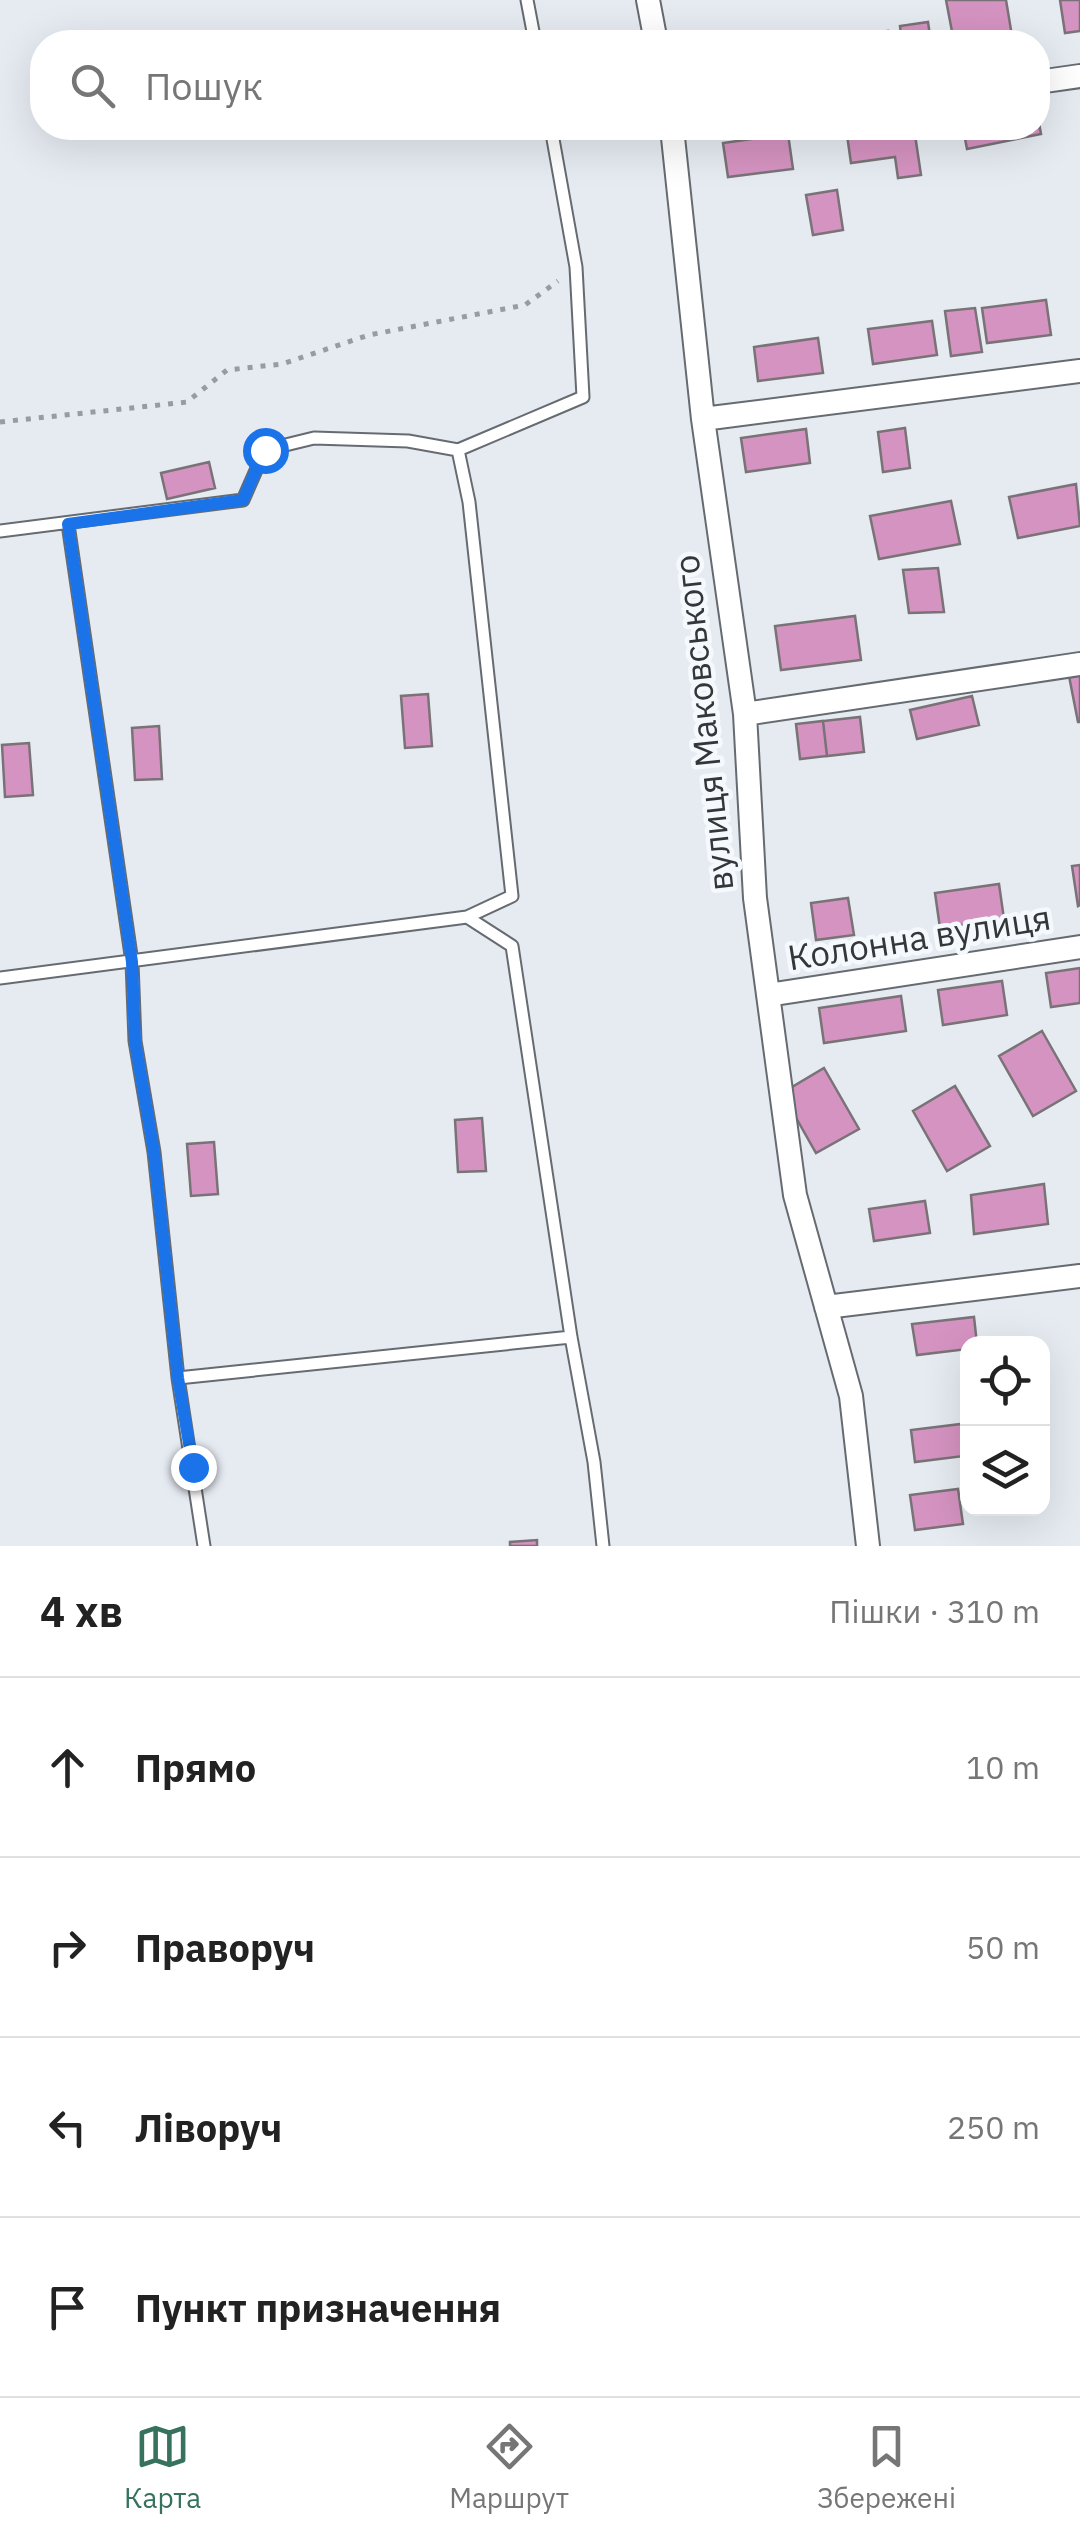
<!DOCTYPE html>
<html lang="uk">
<head>
<meta charset="utf-8">
<style>
	:root { --surface:#fff; --page:#f2f2f2; --text:#222; --muted:#767676; --line:#e0e0e0; --accent:#36725d }
	body { margin:0; font-family:"IBM Plex Sans",sans-serif; background:var(--page); color:var(--text) }
	.controls { position:absolute; right:30px; bottom:30px; display:grid; overflow:hidden; border-radius:20px; box-shadow:0 10px 40px #0002 }
	.controls button { width:90px; height:90px; display:grid; place-items:center; padding:0; border:0; border-bottom:2px solid var(--line); background:var(--surface); color:var(--text); font:50px sans-serif }
	.stop { position:absolute; width:30px; height:30px; margin:-22px; border:8px solid #1a73e8; border-radius:50%; background:#fff }
	.stop.end { background:#1a73e8; border-color:#fff; box-shadow:0 2px 10px #0008 }
	.list { margin:0; padding:0; list-style:none }
	h2 { display:flex; justify-content:space-between; align-items:center; height:130px; margin:0; padding:0 40px; font-size:42px }
	h2 small { font-size:32px; font-weight:400; color:var(--muted) }
	.list li { display:grid; grid-template-columns:65px 1fr auto; gap:30px; align-items:center; box-sizing:border-box; height:180px; padding:0 40px; border-top:2px solid var(--line) }
	.list b { display:block; font-size:38px; white-space:nowrap }
	.list em { font-size:32px; font-style:normal; color:var(--muted) }
	.icon { flex:none; width:55px; height:55px; fill:none; stroke:currentColor; stroke-width:2; stroke-linecap:round; stroke-linejoin:round }
	.map { position:relative; flex:none; width:1080px; height:1546px; overflow:hidden }
	.search { position:absolute; background:var(--surface); box-shadow:0 10px 40px #0002; left:30px; right:30px; top:30px; height:110px; display:flex; align-items:center; gap:25px; box-sizing:border-box; padding:0 35px; border-radius:40px; color:var(--muted); font-size:38px }
	.sheet { height:850px; background:var(--surface) }
	nav { display:flex; justify-content:space-around; align-items:center; box-sizing:border-box; height:140px; border-top:2px solid var(--line); background:var(--surface); font-size:28px; color:var(--muted) }
	nav a { display:grid; justify-items:center; gap:5px }
	nav .on { color:var(--accent) }
	.map>svg:first-child { display:block }
	.building { fill:#d593c1; stroke:#797276; stroke-width:2.5 }
	.lines { fill:none; stroke-linecap:round; stroke-linejoin:round }
	.service-casing { stroke:#666b71; stroke-width:15 }
	.minor-casing { stroke:#666b71; stroke-width:26 }
	.path { stroke:#989ca1; stroke-width:5; stroke-dasharray:5 8; stroke-linecap:butt }
	.service { stroke:#fff; stroke-width:11 }
	.minor { stroke:#fff; stroke-width:22 }
	.route { stroke:#1a73e8; stroke-width:12 }
	.labels { text-anchor:middle; dominant-baseline:central; stroke-width:9; stroke-linejoin:round; paint-order:stroke }
	.street-label { font-size:35px; fill:#343638; stroke:#f4f9fe }
</style>
</head>
<body>
<div class="map">
<svg width="1080" height="1546" viewBox="0 0 1080 1546">
	<rect width="100%" height="100%" fill="#e6ebf2"/>
	<!-- building -->
	<path class="building" d="M 946,0 L 1006,0 L 1013,42 L 954,42 Z
		M 1060,0 L 1080,0 L 1080,31 L 1065,33 Z
		M 928,22 L 931,42 L 902,42 L 900,26 Z
		M 888,31 L 889,42 L 823,40 Z
		M 1038,117 L 1041,134 L 967,149 L 963,128 L 1038,128 Z
		M 846,128 L 914,128 L 921,175 L 898,178 L 895,157 L 851,163 Z
		M 788,134 L 793,169 L 728,177 L 723,143 Z
		M 837,190 L 843,230 L 813,235 L 806,195 Z
		M 1046,300 L 1051,335 L 987,343 L 982,308 Z
		M 975,308 L 982,352 L 951,356 L 945,311 Z
		M 932,321 L 937,355 L 873,364 L 868,329 Z
		M 818,338 L 823,373 L 758,381 L 754,347 Z
		M 905,428 L 910,468 L 883,472 L 878,432 Z
		M 806,429 L 810,463 L 746,472 L 741,438 Z
		M 209,462 L 215,488 L 167,499 L 161,473 Z
		M 1076,484 L 1080,526 L 1018,538 L 1009,497 Z
		M 951,501 L 960,544 L 879,559 L 870,516 Z
		M 938,568 L 944,612 L 909,613 L 903,570 Z
		M 855,616 L 861,660 L 781,670 L 775,626 Z
		M 1080,665 L 1080,722 L 1078,722 L 1067,666 Z
		M 428,694 L 432,746 L 405,748 L 401,696 Z
		M 972,696 L 979,725 L 917,739 L 910,710 Z
		M 860,717 L 864,752 L 827,756 L 823,721 Z
		M 823,721 L 827,756 L 800,759 L 796,724 Z
		M 159,726 L 162,779 L 135,780 L 132,728 Z
		M 29,743 L 33,795 L 5,797 L 2,745 Z
		M 1080,865 L 1080,905 L 1078,906 L 1072,866 Z
		M 999,884 L 1004,919 L 940,928 L 935,893 Z
		M 848,898 L 854,935 L 816,940 L 811,903 Z
		M 1080,968 L 1080,1003 L 1051,1007 L 1046,973 Z
		M 1002,981 L 1007,1015 L 943,1025 L 938,990 Z
		M 901,996 L 906,1031 L 824,1043 L 819,1008 Z
		M 1042,1031 L 1076,1091 L 1033,1116 L 999,1056 Z
		M 824,1068 L 859,1129 L 816,1153 L 782,1093 Z
		M 955,1086 L 990,1146 L 947,1171 L 913,1111 Z
		M 482,1118 L 486,1171 L 458,1172 L 455,1120 Z
		M 214,1142 L 218,1194 L 191,1196 L 187,1144 Z
		M 1044,1184 L 1048,1224 L 974,1234 L 971,1195 Z
		M 925,1201 L 930,1233 L 874,1241 L 869,1209 Z
		M 974,1317 L 977,1344 L 968,1344 L 968,1349 L 917,1355 L 912,1324 Z
		M 961,1424 L 964,1456 L 915,1462 L 911,1430 Z
		M 958,1489 L 963,1524 L 915,1530 L 910,1495 Z
		M 537,1540 L 537,1546 L 510,1546 L 510,1542 Z"/>
	<g class="lines">
		<defs>
			<path id="service" d="M 527,0 L 535,42
				M 68,524 L 132,962 L 135,1041 L 154,1152 L 178,1378 L 204,1546
				M 0,531 L 243,500 L 265,450 L 314,438 L 408,441 L 458,450 L 583,397 L 576,267 L 551,128
				M 467,917 L 512,946 L 571,1337 L 594,1462 L 603,1546
				M 0,978 L 467,917 L 512,896 L 469,502 L 458,450
				M 178,1378 L 571,1337"/>
			<path id="minor" d="M 648,0 L 656,42
				M 1038,82 L 1080,76
				M 672,128 L 703,419 L 745,714 L 755,898 L 795,1195 L 851,1396 L 868,1546
				M 703,419 L 1080,371
				M 745,714 L 1080,664
				M 768,995 L 1080,947
				M 826,1307 L 1080,1276"/>
		</defs>
		<!-- service casing -->
		<use href="#service" class="service-casing"/>
		<!-- minor casing -->
		<use href="#minor" class="minor-casing"/>
		<!-- path -->
		<path class="path" d="M 0,422 L 187,402 L 227,370 L 282,364 L 369,335 L 525,305 L 558,281"/>
		<!-- service -->
		<use href="#service" class="service"/>
		<!-- minor -->
		<use href="#minor" class="minor"/>
	</g>
	<g class="lines">
		<!-- route -->
		<path class="route" d="M 193,1467 L 178,1378 L 154,1152 L 135,1041 L 132,962 L 68,524 L 243,500 L 265,450"/>
	</g>
	<g class="labels">
		<!-- street labels -->
		<g class="street-label">
			<text transform="translate(703 723) rotate(-96)">вулиця Маковського</text>
			<text transform="translate(919 937) rotate(-9)">Колонна вулиця</text>
		</g>
	</g>
</svg>
<div class="controls">
<button><svg class="icon" aria-label="locate" viewBox="0 0 24 24"><circle cx="12" cy="12" r="6"/><path d="M12 2v4M12 18v4M2 12h4M18 12h4"/></svg></button>
<button><svg class="icon" aria-label="layers" viewBox="0 0 24 24"><path d="M12 4l9 5-9 5-9-5zM3 14l9 5 9-5"/></svg></button>
</div>
<div class="stop" style="left:265px;top:450px"></div>
<div class="stop end" style="left:193px;top:1467px"></div>
<div class="search"><svg class="icon" aria-label="search" viewBox="0 0 24 24"><circle cx="10" cy="10" r="6"/><path d="M15 15l6 6"/></svg>Пошук</div>
</div>
<section class="sheet">
<h2>4 хв<small>Пішки · 310 m</small></h2>
<ul class="list">
<li><svg class="icon" aria-label="ahead" viewBox="0 0 24 24"><path d="M12 20V5M6 11l6-6 6 6"/></svg><div><b>Прямо</b></div><em>10 m</em></li>
<li><svg class="icon" aria-label="right" viewBox="0 0 24 24"><path d="M7 20v-9h11M14 6l5 5-5 5"/></svg><div><b>Праворуч</b></div><em>50 m</em></li>
<li><svg class="icon" aria-label="left" viewBox="0 0 24 24"><path d="M17 20v-9H6M10 6l-5 5 5 5"/></svg><div><b>Ліворуч</b></div><em>250 m</em></li>
<li><svg class="icon" aria-label="arrive" viewBox="0 0 24 24"><path d="M6 21V4h12l-3 4 3 4H6"/></svg><div><b>Пункт призначення</b></div></li>
</ul>
</section>
<nav>
<a class="on"><svg class="icon" aria-label="map" viewBox="0 0 24 24"><path d="M3 6l6-2 6 2 6-2v14l-6 2-6-2-6 2zM9 4v14M15 6v14"/></svg>Карта</a>
<a><svg class="icon" aria-label="directions" viewBox="0 0 24 24"><path d="M12 3l9 9-9 9-9-9zM9 14v-3h6M13 9l2 2-2 2"/></svg>Маршрут</a>
<a><svg class="icon" aria-label="saved" viewBox="0 0 24 24"><path d="M7 4h10v16l-5-4-5 4z"/></svg>Збережені</a>
</nav>
</body>
</html>
